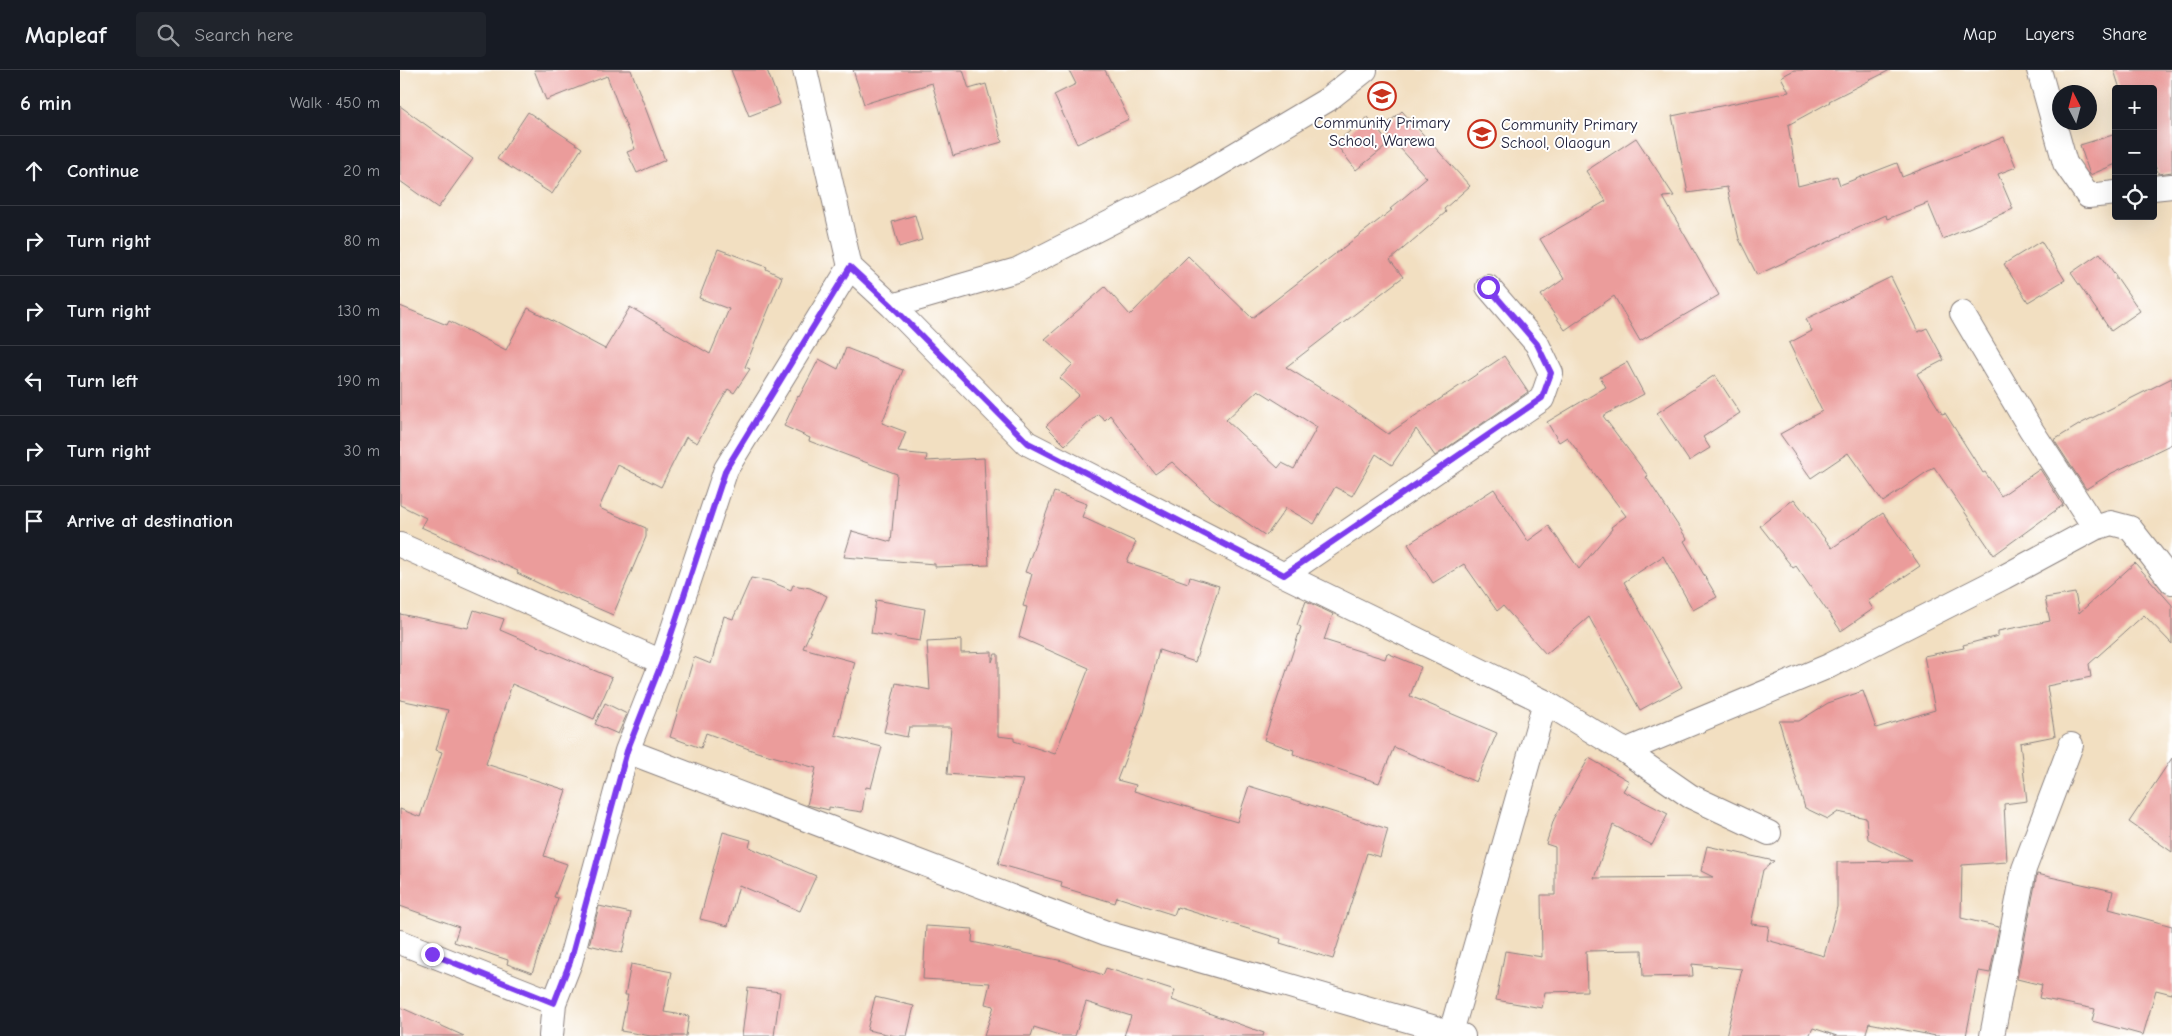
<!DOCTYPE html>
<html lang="en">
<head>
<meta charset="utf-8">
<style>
	:root { --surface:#171b24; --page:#20242c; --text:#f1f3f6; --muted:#9ea1a6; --line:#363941 }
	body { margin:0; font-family:"Comic Neue",sans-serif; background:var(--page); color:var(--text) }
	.controls { position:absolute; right:15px; top:15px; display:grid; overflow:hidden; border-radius:5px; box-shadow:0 5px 20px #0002 }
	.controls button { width:45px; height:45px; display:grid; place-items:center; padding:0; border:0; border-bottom:1px solid var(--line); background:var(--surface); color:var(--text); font:25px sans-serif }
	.compass { position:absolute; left:1652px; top:15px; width:45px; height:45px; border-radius:50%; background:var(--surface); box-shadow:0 5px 20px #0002; rotate:354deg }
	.stop { position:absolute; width:15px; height:15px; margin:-11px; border:4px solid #7c3aed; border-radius:50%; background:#fff }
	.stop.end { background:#7c3aed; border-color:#fff; box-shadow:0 1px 5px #0008 }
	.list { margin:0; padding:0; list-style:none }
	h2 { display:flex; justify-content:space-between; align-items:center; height:65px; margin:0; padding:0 20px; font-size:21px }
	h2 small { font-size:16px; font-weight:400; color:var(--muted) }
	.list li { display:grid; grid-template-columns:32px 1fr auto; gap:15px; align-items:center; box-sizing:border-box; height:70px; padding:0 20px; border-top:1px solid var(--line) }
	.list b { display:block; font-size:19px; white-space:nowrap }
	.list em { font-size:16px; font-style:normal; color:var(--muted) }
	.icon { flex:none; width:28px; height:28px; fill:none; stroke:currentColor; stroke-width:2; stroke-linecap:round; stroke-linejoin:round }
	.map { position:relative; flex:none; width:1772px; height:966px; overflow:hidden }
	header { display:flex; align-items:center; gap:30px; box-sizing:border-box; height:70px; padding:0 25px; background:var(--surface); border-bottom:1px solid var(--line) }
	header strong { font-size:24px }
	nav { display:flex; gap:28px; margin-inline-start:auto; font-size:18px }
	.search { width:350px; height:45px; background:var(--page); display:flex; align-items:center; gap:12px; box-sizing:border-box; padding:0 18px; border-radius:5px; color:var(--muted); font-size:19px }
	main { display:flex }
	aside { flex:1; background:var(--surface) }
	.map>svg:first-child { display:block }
	.building { fill:#eb9c9b; fill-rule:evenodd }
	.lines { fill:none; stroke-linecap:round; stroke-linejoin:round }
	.street-casing { stroke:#8a807e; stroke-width:26 }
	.street { stroke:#fff; stroke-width:24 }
	.route { stroke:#7c3aed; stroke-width:6 }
	.labels { text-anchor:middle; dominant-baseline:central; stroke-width:4; stroke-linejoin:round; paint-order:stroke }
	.poi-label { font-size:16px; fill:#22223b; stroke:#fff }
</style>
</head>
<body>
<header>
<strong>Mapleaf</strong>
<div class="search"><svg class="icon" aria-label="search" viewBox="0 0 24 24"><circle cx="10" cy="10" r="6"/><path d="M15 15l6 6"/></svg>Search here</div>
<nav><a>Map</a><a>Layers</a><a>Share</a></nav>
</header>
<main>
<aside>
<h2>6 min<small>Walk · 450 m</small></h2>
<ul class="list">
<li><svg class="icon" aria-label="ahead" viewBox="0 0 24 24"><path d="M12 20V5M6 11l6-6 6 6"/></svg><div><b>Continue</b></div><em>20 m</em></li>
<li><svg class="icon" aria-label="right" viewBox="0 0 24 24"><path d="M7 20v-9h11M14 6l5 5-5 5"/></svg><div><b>Turn right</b></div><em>80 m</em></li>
<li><svg class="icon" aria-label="right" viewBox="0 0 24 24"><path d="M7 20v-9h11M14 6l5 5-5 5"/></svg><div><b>Turn right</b></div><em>130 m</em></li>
<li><svg class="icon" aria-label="left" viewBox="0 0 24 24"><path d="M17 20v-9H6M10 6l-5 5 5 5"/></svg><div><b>Turn left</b></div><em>190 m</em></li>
<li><svg class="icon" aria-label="right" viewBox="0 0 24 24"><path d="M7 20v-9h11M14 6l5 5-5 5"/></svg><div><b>Turn right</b></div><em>30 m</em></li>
<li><svg class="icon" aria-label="arrive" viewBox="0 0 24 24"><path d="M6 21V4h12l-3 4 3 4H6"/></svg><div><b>Arrive at destination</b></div></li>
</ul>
</aside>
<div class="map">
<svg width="1772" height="966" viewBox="0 0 1772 966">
	<rect width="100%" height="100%" fill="#fff"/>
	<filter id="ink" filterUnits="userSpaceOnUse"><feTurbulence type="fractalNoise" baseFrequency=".02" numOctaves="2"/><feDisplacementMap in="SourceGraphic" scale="10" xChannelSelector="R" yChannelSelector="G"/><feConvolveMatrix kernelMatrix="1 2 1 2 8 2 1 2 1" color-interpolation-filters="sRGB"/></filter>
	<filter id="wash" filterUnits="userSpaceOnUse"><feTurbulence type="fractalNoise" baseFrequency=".0096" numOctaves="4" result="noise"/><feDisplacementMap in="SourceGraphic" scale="20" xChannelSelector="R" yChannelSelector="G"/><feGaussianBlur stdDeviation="1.12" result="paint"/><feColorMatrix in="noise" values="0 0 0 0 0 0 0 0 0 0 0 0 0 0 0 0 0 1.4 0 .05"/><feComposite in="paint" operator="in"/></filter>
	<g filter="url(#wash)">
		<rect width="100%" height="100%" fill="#f2dfc1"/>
		<g id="blocks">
			<!-- building -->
			<path class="building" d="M 134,0 L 231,0 L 265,90 L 237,103 L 227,82 L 235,79 L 207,6 L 146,30 Z
				M 331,0 L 367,0 L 380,34 L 349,46 Z
				M 453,0 L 563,0 L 569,19 L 586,14 L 602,72 L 553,86 L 532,13 L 464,34 Z
				M 669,0 L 705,0 L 729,49 L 677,74 L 654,25 L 676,14 Z
				M 1394,0 L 1490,0 L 1429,31 L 1430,32 L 1388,55 L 1398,116 L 1437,106 L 1440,115 L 1497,93 L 1502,107 L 1604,67 L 1616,97 L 1598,104 L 1613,139 L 1543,169 L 1528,133 L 1487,149 L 1486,145 L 1357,205 L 1339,169 L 1327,117 L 1288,123 L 1272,46 L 1389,22 L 1381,7 Z
				M 1714,0 L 1772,0 L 1772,102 L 1759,104 L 1753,92 L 1753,19 L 1720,19 Z
				M 0,36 L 73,89 L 38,138 L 0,111 Z
				M 1002,41 L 1070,116 L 1044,139 L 1046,142 L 990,190 L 1003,207 L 886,297 L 938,329 L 988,364 L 1104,286 L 1128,322 L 1035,386 L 1016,359 L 992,395 L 976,384 L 952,426 L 935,417 L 914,454 L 886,438 L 866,466 L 810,427 L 772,392 L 755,404 L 710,345 L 705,350 L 698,344 L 665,375 L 646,356 L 679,325 L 660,308 L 673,294 L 645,269 L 705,217 L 730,245 L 788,186 L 852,248 L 992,140 L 990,139 L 1027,108 L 982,58 ZM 858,320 L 917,357 L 894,399 L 882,393 L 878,398 L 826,350 Z
				M 128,42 L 182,78 L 152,124 L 97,89 Z
				M 968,47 L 989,74 L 956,100 L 935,73 Z
				M 1716,64 L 1716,94 L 1690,105 L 1680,75 Z
				M 1236,68 L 1274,126 L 1263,127 L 1319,225 L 1240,271 L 1214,226 L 1165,260 L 1141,225 L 1164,209 L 1140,169 L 1206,131 L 1186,101 Z
				M 515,145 L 522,170 L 499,177 L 492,152 Z
				M 1641,171 L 1665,210 L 1628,232 L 1604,194 Z
				M 318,179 L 367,197 L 366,199 L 382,207 L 345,297 L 350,299 L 334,323 L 328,319 L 297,373 L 286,367 L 261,417 L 218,395 L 199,438 L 246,458 L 246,467 L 213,545 L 160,522 L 159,523 L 117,503 L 118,501 L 21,457 L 26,448 L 0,435 L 0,236 L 47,255 L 49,251 L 106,280 L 128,238 L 205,279 L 230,237 L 310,284 L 329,239 L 299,228 Z
				M 1700,183 L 1716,206 L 1716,210 L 1718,209 L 1740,241 L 1711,261 L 1671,203 Z
				M 1491,207 L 1518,262 L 1527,258 L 1544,290 L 1517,304 L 1542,344 L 1545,343 L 1583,403 L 1585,402 L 1601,426 L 1640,399 L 1663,435 L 1594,485 L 1534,397 L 1483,432 L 1448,383 L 1411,408 L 1380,364 L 1422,341 L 1389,273 L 1412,261 L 1406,249 Z
				M 446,278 L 503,300 L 482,353 L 506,362 L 498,382 L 527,385 L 526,391 L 584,388 L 589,495 L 535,497 L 535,494 L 444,487 L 452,461 L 491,472 L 497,404 L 409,371 L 410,368 L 384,356 L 398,326 L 399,327 L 419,289 L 438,299 Z
				M 1227,292 L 1244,324 L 1203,346 L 1248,406 L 1246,407 L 1287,469 L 1284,471 L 1317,527 L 1293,540 L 1263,486 L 1224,512 L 1282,617 L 1240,640 L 1189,547 L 1146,584 L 1103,536 L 1097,541 L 1064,494 L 1033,513 L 1008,474 L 1094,419 L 1128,471 L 1149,456 L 1179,499 L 1212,459 L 1211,457 L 1226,446 L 1167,367 L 1159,372 L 1147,352 L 1206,317 L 1200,307 Z
				M 1315,305 L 1340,343 L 1303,367 L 1310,378 L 1289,391 L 1257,343 Z
				M 1772,308 L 1772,374 L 1712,403 L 1686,419 L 1654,370 L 1682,353 Z
				M 654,422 L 687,434 L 682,447 L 736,472 L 727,492 L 788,513 L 790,507 L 819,516 L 795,592 L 759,580 L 743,643 L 717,710 L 736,715 L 734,721 L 837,752 L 849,716 L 988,759 L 980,787 L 967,783 L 933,889 L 880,873 L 881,869 L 777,837 L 774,845 L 717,827 L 715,833 L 661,817 L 662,812 L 598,794 L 623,710 L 547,704 L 551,657 L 509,657 L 507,667 L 484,662 L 496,613 L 530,620 L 527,572 L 561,570 L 561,583 L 592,582 L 592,592 L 595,584 L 598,584 L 598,666 L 614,668 L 614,671 L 655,684 L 689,598 L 619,567 L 627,537 L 623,536 L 632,504 L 625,502 Z
				M 1394,429 L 1432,478 L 1483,443 L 1520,496 L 1468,531 L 1473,539 L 1441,561 L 1396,496 L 1393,498 L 1360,456 Z
				M 1735,493 L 1772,535 L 1772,574 L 1744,545 L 1689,594 L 1691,607 L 1647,616 L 1655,666 L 1620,673 L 1627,731 L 1604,734 L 1607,792 L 1562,795 L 1561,848 L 1599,857 L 1590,903 L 1579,901 L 1566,966 L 1536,966 L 1469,953 L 1465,966 L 1437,966 L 1413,958 L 1409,966 L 1326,966 L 1342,899 L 1292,894 L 1293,906 L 1243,907 L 1242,880 L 1186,881 L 1187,921 L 1145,922 L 1142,938 L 1096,930 L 1105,881 L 1142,887 L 1141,825 L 1155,825 L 1155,777 L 1146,774 L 1154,749 L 1189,688 L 1229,711 L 1223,721 L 1268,744 L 1252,775 L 1213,755 L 1194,808 L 1313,807 L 1301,801 L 1307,776 L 1374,791 L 1363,800 L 1351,854 L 1369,856 L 1367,870 L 1424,886 L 1437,837 L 1437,792 L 1512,791 L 1468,769 L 1466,748 L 1438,742 L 1428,749 L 1405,738 L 1379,651 L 1399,651 L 1428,633 L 1463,621 L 1476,658 L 1535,640 L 1524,586 L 1564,578 L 1563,575 L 1598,566 L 1598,561 L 1650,551 L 1645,528 L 1675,523 L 1679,543 Z
				M 351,508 L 369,511 L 391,520 L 393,515 L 410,518 L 427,526 L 403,578 L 455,592 L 435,665 L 482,677 L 471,718 L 466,717 L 462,742 L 429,737 L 429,740 L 407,735 L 416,698 L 357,682 L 306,663 L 301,678 L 270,667 L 294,587 L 311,594 L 324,546 L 333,549 Z
				M 476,530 L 525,539 L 520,571 L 471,563 Z
				M 906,531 L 933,544 L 924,570 L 985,589 L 987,583 L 1021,597 L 1010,626 L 1097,663 L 1076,712 L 994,677 L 979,713 L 893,684 L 894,680 L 864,670 L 901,557 L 897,555 Z
				M 74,540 L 104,549 L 100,560 L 212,608 L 194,649 L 112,614 L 86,694 L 166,720 L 144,786 L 167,794 L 154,827 L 158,828 L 132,903 L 107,894 L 108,890 L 54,872 L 59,857 L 0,836 L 0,739 L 20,747 L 42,682 L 36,680 L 48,640 L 0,630 L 0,544 L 68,558 Z
				M 205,633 L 227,644 L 218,664 L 195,654 Z
				M 1772,688 L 1772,782 L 1729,752 Z
				M 323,762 L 351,770 L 349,777 L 416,806 L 400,841 L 339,815 L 328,856 L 300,849 Z
				M 1637,804 L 1713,821 L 1709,839 L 1772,856 L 1772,924 L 1756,920 L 1743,965 L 1692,951 L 1695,939 L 1639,928 L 1642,915 L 1617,909 Z
				M 199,836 L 231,843 L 222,883 L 189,875 Z
				M 526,856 L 573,859 L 572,872 L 663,891 L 703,905 L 706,898 L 775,920 L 772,930 L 864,963 L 863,966 L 724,966 L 731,946 L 686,932 L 675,966 L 662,966 L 634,957 L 631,966 L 584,966 L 594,936 L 585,934 L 590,913 L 523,909 Z
				M 231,894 L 272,902 L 264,942 L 289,946 L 286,966 L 251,966 L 221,961 L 228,925 L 225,925 Z
				M 348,918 L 380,922 L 374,966 L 342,966 Z
				M 475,927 L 514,936 L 507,966 L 496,966 L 467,960 Z
				M 0,937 L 64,966 L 0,966 Z"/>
		</g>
	</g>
	<g filter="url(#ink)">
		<use href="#blocks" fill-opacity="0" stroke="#8a807e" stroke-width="1"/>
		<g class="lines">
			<defs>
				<path id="street" d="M 1639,0 L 1665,93 L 1688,126 L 1716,123
					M 1753,118 L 1772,116
					M 450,197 L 492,236 L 627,373 L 884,505 L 1145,632 L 1225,681 L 1290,726 L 1369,763
					M 492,236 L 617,200 L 784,115 L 927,30 L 965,0
					M 1562,243 L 1630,358 L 1695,458
					M 0,475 L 262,592
					M 884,505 L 1142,329 L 1151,303 L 1137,274 L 1088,217
					M 227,681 L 706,863 L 1063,966
					M 1225,681 L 1429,596 L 1604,507 L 1695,458 L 1711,453 L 1730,458 L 1772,512
					M 0,872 L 154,933
					M 151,966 L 154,933 L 170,892 L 227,681 L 262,592 L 326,399 L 450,197 L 405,0
					M 1050,966 L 1145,632
					M 1592,966 L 1624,799 L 1671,675"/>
			</defs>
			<!-- street casing -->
			<use href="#street" class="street-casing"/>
			<!-- street -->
			<use href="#street" class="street"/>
		</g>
	</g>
	<g class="lines" filter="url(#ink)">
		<!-- route -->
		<path class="route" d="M 32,884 L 154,933 L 170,892 L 227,681 L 262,592 L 326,399 L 450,197 L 492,236 L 628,373 L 884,505 L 1142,328 L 1151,303 L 1137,274 L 1088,217"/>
	</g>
	<!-- icons -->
	<defs>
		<symbol id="school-ring" viewBox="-11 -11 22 22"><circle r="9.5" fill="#fff" stroke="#c8321e" stroke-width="1.5"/><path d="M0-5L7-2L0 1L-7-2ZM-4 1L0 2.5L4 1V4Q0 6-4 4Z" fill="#c8321e"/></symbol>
	</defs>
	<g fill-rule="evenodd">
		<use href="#school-ring" x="966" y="10" width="32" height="32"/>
		<use href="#school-ring" x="1066" y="48" width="32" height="32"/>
	</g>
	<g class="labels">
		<!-- poi labels -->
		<g class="poi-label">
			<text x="982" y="53">Community Primary<tspan x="982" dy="18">School, Warewa</tspan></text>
			<text x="1101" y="55" text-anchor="start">Community Primary<tspan x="1101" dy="18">School, Olaogun</tspan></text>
		</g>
	</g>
</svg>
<div class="controls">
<button>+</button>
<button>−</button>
<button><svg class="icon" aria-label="locate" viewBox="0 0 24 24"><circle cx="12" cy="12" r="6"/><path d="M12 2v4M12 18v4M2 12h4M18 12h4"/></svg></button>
</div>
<svg class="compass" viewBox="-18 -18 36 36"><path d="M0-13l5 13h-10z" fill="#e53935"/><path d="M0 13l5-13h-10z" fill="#9ea1a6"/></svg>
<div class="stop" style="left:1088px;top:217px"></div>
<div class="stop end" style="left:32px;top:884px"></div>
</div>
</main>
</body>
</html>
